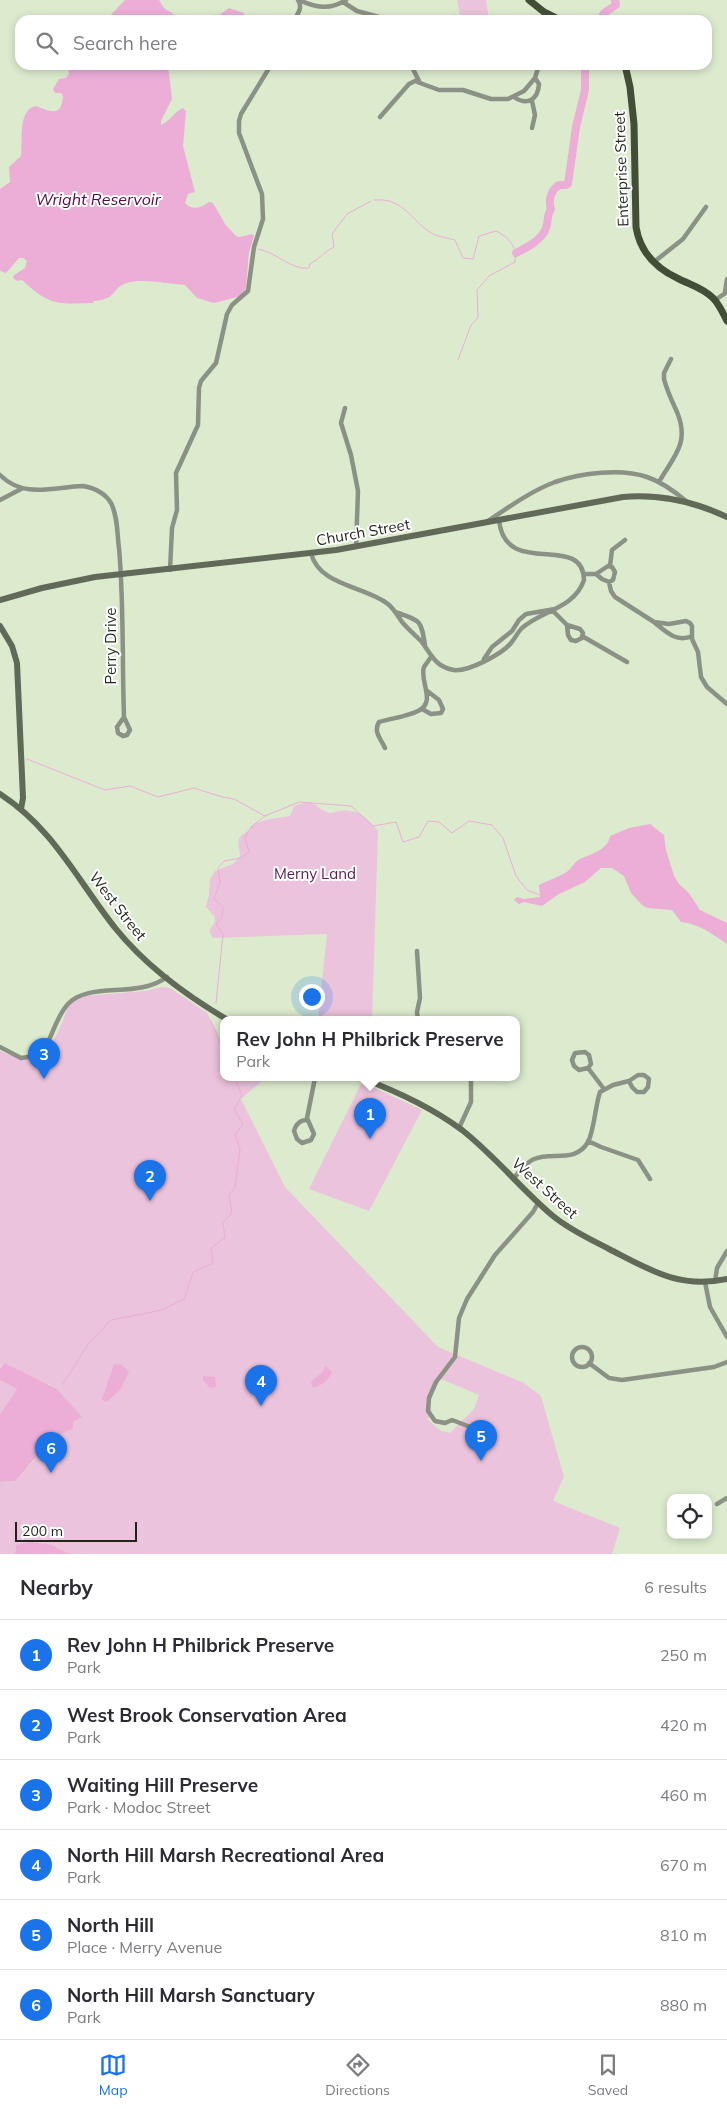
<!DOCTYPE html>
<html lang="en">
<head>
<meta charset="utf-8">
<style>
	:root { --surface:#fff; --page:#f2f2f3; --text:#2b2b33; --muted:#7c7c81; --line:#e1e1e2; --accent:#1a73e8 }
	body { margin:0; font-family:Mulish,sans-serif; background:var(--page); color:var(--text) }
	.controls { position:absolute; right:15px; bottom:15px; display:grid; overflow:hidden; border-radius:10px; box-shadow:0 2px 8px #0003 }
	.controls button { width:45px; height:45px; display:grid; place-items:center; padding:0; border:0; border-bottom:1px solid var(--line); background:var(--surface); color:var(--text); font:25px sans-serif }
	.scale { position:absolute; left:15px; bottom:12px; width:122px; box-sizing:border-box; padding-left:5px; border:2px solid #1f251a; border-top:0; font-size:14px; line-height:18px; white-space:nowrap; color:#1f251a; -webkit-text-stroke:4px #fff; paint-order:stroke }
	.you { position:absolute; left:311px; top:996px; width:18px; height:18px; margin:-12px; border:4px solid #fff; border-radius:50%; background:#1a73e8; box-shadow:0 0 0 8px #1a73e833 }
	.badge { display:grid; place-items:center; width:32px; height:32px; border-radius:50%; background:var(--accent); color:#fff; font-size:16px; font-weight:700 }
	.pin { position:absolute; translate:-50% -41px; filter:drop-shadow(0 1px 2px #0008) }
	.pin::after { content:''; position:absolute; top:26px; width:18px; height:15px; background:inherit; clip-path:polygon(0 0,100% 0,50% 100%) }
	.popup { position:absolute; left:220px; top:1016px; width:300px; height:65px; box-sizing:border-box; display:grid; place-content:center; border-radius:10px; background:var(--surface); filter:drop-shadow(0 1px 4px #0005); font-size:16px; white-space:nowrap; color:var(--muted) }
	.popup b { font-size:19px; color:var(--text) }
	.popup::after { content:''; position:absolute; left:50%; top:100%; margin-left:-10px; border:10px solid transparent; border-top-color:var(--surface) }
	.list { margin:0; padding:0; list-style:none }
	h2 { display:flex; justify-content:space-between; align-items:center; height:65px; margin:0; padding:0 20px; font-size:21px }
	h2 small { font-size:16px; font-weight:400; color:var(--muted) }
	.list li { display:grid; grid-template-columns:32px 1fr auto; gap:15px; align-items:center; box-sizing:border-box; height:70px; padding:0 20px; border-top:1px solid var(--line) }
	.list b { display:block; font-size:19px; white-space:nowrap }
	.list p { margin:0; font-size:16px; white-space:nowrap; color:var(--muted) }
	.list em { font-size:16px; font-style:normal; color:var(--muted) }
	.icon { flex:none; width:28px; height:28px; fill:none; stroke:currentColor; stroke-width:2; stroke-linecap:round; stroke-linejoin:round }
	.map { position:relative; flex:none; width:727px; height:1554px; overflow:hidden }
	.search { position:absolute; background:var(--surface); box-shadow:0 2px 8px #0003; left:15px; right:15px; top:15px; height:55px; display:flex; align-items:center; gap:12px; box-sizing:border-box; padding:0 18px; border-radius:15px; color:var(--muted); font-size:19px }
	.sheet { height:485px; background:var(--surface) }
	nav { display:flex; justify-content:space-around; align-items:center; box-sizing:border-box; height:70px; border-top:1px solid var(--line); background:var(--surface); font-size:14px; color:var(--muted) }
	nav a { display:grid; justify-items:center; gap:2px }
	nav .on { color:var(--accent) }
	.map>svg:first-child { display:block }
	.green { fill:#ebc3dc; fill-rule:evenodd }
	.water { fill:#ecaed7 }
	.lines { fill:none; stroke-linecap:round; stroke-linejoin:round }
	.stream { stroke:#ecaed7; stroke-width:1 }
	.river { stroke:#ecaed7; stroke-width:8 }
	.street { stroke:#8b9185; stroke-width:4.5 }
	.secondary { stroke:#616a58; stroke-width:6 }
	.primary { stroke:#434e39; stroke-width:7 }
	.labels { text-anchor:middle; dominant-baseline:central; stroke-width:4; stroke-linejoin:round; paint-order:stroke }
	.street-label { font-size:15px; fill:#1f251a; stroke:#fff }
	.park-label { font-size:15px; fill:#60194e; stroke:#fff }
	.water-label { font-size:16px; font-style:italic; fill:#520a41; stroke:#fff }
</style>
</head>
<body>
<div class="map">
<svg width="727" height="1554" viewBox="0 0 727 1554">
	<rect width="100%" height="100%" fill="#dcebce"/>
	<!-- green -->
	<path class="green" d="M 457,0 L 486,0 L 489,20 L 461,20 Z
		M 308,802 C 317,803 319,810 327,812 C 331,814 334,812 339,811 C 357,808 367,818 378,831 L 372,1020 L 318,1020 L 327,934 L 213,938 L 209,931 L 215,922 L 215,917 L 206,907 L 209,895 L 210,879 L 215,871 L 233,864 L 240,857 C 240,843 233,838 250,830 L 251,826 C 264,818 276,819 290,816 L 294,806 Z
		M 162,987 L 170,988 L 207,1013 L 217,1032 L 222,1047 L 224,1078 L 265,1078 L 241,1099 L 285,1187 L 438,1347 L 524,1383 L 541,1396 L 564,1477 L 553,1501 L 620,1528 L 612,1554 L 70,1554 L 52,1545 L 16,1545 L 15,1554 L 0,1554 L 0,1482 L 15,1481 C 35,1461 56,1430 81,1417 L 57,1389 L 50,1385 L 2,1364 L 0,1369 L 0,1051 C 45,1072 56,1040 69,1004 L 85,996 L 145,991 ZM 441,1379 L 479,1395 L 474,1409 L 450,1433 L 441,1431 L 427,1419 L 433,1416 C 428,1402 431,1390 441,1379 Z
		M 362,1082 L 422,1110 L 369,1211 L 309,1189 Z
		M 0,1380 L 17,1389 L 0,1414 Z"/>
	<!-- water -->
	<path class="water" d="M 125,0 L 159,0 L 164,8 L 175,15 L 176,20 L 106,20 Z
		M 229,8 L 244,13 L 246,20 L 209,20 L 207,15 L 219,15 Z
		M 68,65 L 168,65 L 172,99 L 161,121 L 161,125 C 170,121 174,112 183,108 L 186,111 L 183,146 L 195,192 L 188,194 L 185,203 C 192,211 201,208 209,202 L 213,203 L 225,224 L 236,236 L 240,237 L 252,234 L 254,236 L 249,252 L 246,288 L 241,296 L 214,303 L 197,298 L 185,285 C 169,284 142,278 127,283 C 112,287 117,300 94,301 L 93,303 C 57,304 50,306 22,280 L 17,281 L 13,278 L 14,275 L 25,268 L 27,261 L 23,258 L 19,258 L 6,273 L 0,271 L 0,189 L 10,182 L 9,167 L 21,156 C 23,144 17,109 36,106 C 50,112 62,117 63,96 L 61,93 L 55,93 L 53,89 L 59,79 L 66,78 L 69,74 Z
		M 650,824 L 664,835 L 666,850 L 674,876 L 679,884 L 689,893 L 700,910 L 727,923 L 727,944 C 712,934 700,924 681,922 L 672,910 L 647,908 L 642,905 L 631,893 L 624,876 L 612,868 L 601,868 L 585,882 L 559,894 L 542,906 L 524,902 L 519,904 L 514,900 L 517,897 L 524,899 L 540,897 L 539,885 C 548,880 557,878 565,873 C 571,870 574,862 580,859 C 591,854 608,850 610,836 L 629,828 Z
		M 4,1363 L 57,1389 L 82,1417 L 73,1422 L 73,1429 C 52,1433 30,1466 15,1481 L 0,1482 L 0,1414 L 17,1389 L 0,1380 L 0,1369 Z
		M 114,1364 L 122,1365 L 129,1372 L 120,1390 L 107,1402 L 104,1401 L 102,1399 Z
		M 325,1366 L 332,1372 C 330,1378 320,1388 313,1387 L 311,1383 C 314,1376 324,1375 325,1366 Z
		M 203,1376 L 215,1377 L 216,1387 L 210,1388 L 203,1380 Z
		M 29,1542 L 52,1545 L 70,1554 L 15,1554 L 16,1545 Z"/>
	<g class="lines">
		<!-- stream -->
		<path class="stream" d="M 374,200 C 405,197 411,222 433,234 C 439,237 448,238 455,240 L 463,258 L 473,259 L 479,236 L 496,231 C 510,238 517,247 515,262 L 489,276 L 477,290 L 478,318 L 471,325 L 458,360
			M 258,249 C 276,252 291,270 309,268 L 310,264 C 319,259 325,251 334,247 L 332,234 L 347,214 L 371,201
			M 27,759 L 105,790 L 130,786 L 158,797 L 194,788 L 222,797 L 234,799 L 265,816
			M 216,1003 L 223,934 L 216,924 L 222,918 L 223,907 L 214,899 L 220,883 L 218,868 L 224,861 L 241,858 L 249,852 L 245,838 L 251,827 L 265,816 L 299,802 L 351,806 L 373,826 L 396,822 L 403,842 L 419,837 L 428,821 L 439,822 L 452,833 L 469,821 L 492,825 L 503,838 L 516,876 L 527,890 L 540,895
			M 211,1021 L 224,1052
			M 63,1384 L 89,1343 L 111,1320 L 162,1310 L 184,1299 L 193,1272 L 213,1263 L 211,1248 L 225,1238 L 223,1223 L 232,1213 L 229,1195 L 235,1187 L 240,1150 L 235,1134 L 243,1124 L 234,1109 L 242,1095 L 235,1078"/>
		<!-- river -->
		<path class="river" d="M 600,20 L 604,13 L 616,5 L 615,0
			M 516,253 C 526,248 542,240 546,228 C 549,221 546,216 551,209 C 548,200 551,190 559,185 L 566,185 L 568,184 L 576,127 L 585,90 L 585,65"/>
		<!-- street -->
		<path class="street" d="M 299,0 C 316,8 330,10 346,0
			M 343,2 L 357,11 L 390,20
			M 294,20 C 298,13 303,8 298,0
			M 420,83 L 439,90 L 463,90 L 491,99 L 508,99 L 524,91 L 535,78 L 539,65
			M 514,97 C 527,106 538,100 539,84 L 535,78
			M 532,101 L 535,115 L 532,128
			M 380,117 L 409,84 L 415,81 L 420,83 L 411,65
			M 654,262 L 683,239 L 706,207
			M 725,292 L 727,279
			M 715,300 L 727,292
			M 345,408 L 341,423 L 351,455 L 358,491 L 356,547
			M 0,475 C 24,499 53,487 83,486 C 94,488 105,493 111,503 C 118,517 117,534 119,548 C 124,604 122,661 124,717
			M 659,482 C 674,456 690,443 677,412 C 672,401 667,391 664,379 L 664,373 L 671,359
			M 0,500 L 21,489
			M 488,521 C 509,507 531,491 555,482 C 581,473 621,468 647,477 C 662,482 674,491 686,501
			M 311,553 C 319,586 365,586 388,604 C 394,609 398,616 402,622 C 408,629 415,635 421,641 C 431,654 435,667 454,670 C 468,672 502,654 511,643 C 515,638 518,632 522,628 C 542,610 574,609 584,580 C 583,531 505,580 499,520
			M 610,566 L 612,550 L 625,540
			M 170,570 L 172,528 L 177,510 L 176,473 L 198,425 L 199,388 L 201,381 L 216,363 L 227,314 L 232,305 L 248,291 L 254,247 L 263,219 L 262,194 L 239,133 L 239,121 L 241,114 L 271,65
			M 584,574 L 596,574 L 602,579 L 609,582 L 613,580 L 615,572 L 612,567 L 608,566 L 596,574
			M 609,582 L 611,591 L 615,597 L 654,622 L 669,624 L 686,621 L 690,623 L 692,626 L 692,639 L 698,652 L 701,677 L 707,687 L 727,704
			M 553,611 L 567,625
			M 396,612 C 421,621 421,620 425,645
			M 655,623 C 666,632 677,643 692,636
			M 567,625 L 580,629 L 583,633 L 582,638 L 576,641 L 571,640 L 568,635 Z
			M 582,636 L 627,662
			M 484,659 L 492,647 L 512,631 L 519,620 L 526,614 L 555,609
			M 422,709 L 431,714 L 441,713 L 443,709 L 439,700 L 426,690
			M 124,717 L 130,730 L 127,735 L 123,736 L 118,733 L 117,727 Z
			M 385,748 C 381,739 373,732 379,722 C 392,718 406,717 418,711 C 437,702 419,681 424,667 C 426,664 429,660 431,657
			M 417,951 L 420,998 L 417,1012 L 418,1020
			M 0,1047 L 21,1058 L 41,1055 C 52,1039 55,1018 68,1004 C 89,981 138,999 167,977
			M 588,1068 L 591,1064 L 589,1055 L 585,1052 L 575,1053 L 572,1060 L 574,1066 L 579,1070 L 588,1068 L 604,1089
			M 307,1120 C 300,1120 296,1124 294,1131 L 297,1139 L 302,1143 L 311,1140 L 314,1134 L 307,1118 L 315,1078
			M 459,1128 L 471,1102 L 471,1078
			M 588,1141 L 601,1147 L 638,1160 L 650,1179
			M 514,1178 C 520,1171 525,1163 534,1159 C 552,1151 575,1164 588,1142 C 594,1131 595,1107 600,1092 L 613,1085 L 629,1081 L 632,1087 L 637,1092 L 644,1092 L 648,1087 L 649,1079 L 644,1075 L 638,1075 L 629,1081
			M 715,1281 L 717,1268 L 727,1251
			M 705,1282 L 710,1307 L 727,1337
			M572 1357a10 10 0 1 1 20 0a10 10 0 1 1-20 0Z
			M 589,1363 L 609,1378 L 622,1380 L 714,1367 L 727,1362
			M 483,1434 L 481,1431 L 452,1420 L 445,1423 L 435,1421 L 428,1411 L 429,1398 L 436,1382 L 455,1357 L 459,1318 L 467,1299 L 495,1255 L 533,1212 L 538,1203
			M 717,1504 L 727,1498"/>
		<!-- secondary -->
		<path class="secondary" d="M 0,600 L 42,588 L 95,577 L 336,550 L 623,497 C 660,494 693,501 727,517
			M 0,626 L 12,646 L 17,663 L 23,798 L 21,809
			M 0,794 C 54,829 77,880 116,929 C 146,966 187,996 228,1020
			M 361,1078 C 396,1091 431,1107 462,1130 C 495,1156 521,1189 553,1216 C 570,1230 590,1239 609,1249 C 650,1270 679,1289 727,1279"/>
		<!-- primary -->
		<path class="primary" d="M 529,0 L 544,12 L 560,20
			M 625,65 L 630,87 L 634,124 L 636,227 C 640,252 657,269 679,279 C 691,285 703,288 713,298 C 719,304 723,313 727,321"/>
	</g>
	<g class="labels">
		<!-- street labels -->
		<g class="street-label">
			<text transform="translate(621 169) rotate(-92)">Enterprise Street</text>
			<text transform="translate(363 532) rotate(-10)">Church Street</text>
			<text transform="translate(110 646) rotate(-90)">Perry Drive</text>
			<text transform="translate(118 906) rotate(52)">West Street</text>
			<text transform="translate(545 1188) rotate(42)">West Street</text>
		</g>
		<!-- park labels -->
		<g class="park-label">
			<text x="315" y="873">Merny Land</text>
		</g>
		<!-- water labels -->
		<g class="water-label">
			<text x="98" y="199">Wright Reservoir</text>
		</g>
	</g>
</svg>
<div class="controls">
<button><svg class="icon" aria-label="locate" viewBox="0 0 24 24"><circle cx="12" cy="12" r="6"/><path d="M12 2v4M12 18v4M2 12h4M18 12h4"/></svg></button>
</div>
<div class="scale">200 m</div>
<div class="you"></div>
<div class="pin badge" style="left:370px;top:1139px">1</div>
<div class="popup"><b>Rev John H Philbrick Preserve</b>Park</div>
<div class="pin badge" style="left:150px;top:1201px">2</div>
<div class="pin badge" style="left:44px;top:1079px">3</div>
<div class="pin badge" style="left:261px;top:1406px">4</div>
<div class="pin badge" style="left:481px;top:1461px">5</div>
<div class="pin badge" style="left:51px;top:1473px">6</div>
<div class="search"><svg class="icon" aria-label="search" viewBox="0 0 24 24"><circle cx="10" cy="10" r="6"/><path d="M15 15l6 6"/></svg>Search here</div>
</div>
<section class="sheet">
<h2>Nearby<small>6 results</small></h2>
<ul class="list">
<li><span class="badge">1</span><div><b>Rev John H Philbrick Preserve</b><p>Park</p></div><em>250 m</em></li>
<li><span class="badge">2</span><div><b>West Brook Conservation Area</b><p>Park</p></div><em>420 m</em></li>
<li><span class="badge">3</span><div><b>Waiting Hill Preserve</b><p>Park · Modoc Street</p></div><em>460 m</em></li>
<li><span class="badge">4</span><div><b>North Hill Marsh Recreational Area</b><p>Park</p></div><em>670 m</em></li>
<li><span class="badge">5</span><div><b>North Hill</b><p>Place · Merry Avenue</p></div><em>810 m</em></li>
<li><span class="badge">6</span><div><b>North Hill Marsh Sanctuary</b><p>Park</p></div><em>880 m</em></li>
</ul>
</section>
<nav>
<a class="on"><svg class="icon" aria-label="map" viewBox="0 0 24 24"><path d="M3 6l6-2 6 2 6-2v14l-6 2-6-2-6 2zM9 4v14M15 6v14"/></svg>Map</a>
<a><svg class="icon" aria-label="directions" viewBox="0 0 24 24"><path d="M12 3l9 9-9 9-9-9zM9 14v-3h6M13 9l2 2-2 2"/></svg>Directions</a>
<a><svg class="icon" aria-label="saved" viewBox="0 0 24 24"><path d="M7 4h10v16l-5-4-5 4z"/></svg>Saved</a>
</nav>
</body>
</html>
